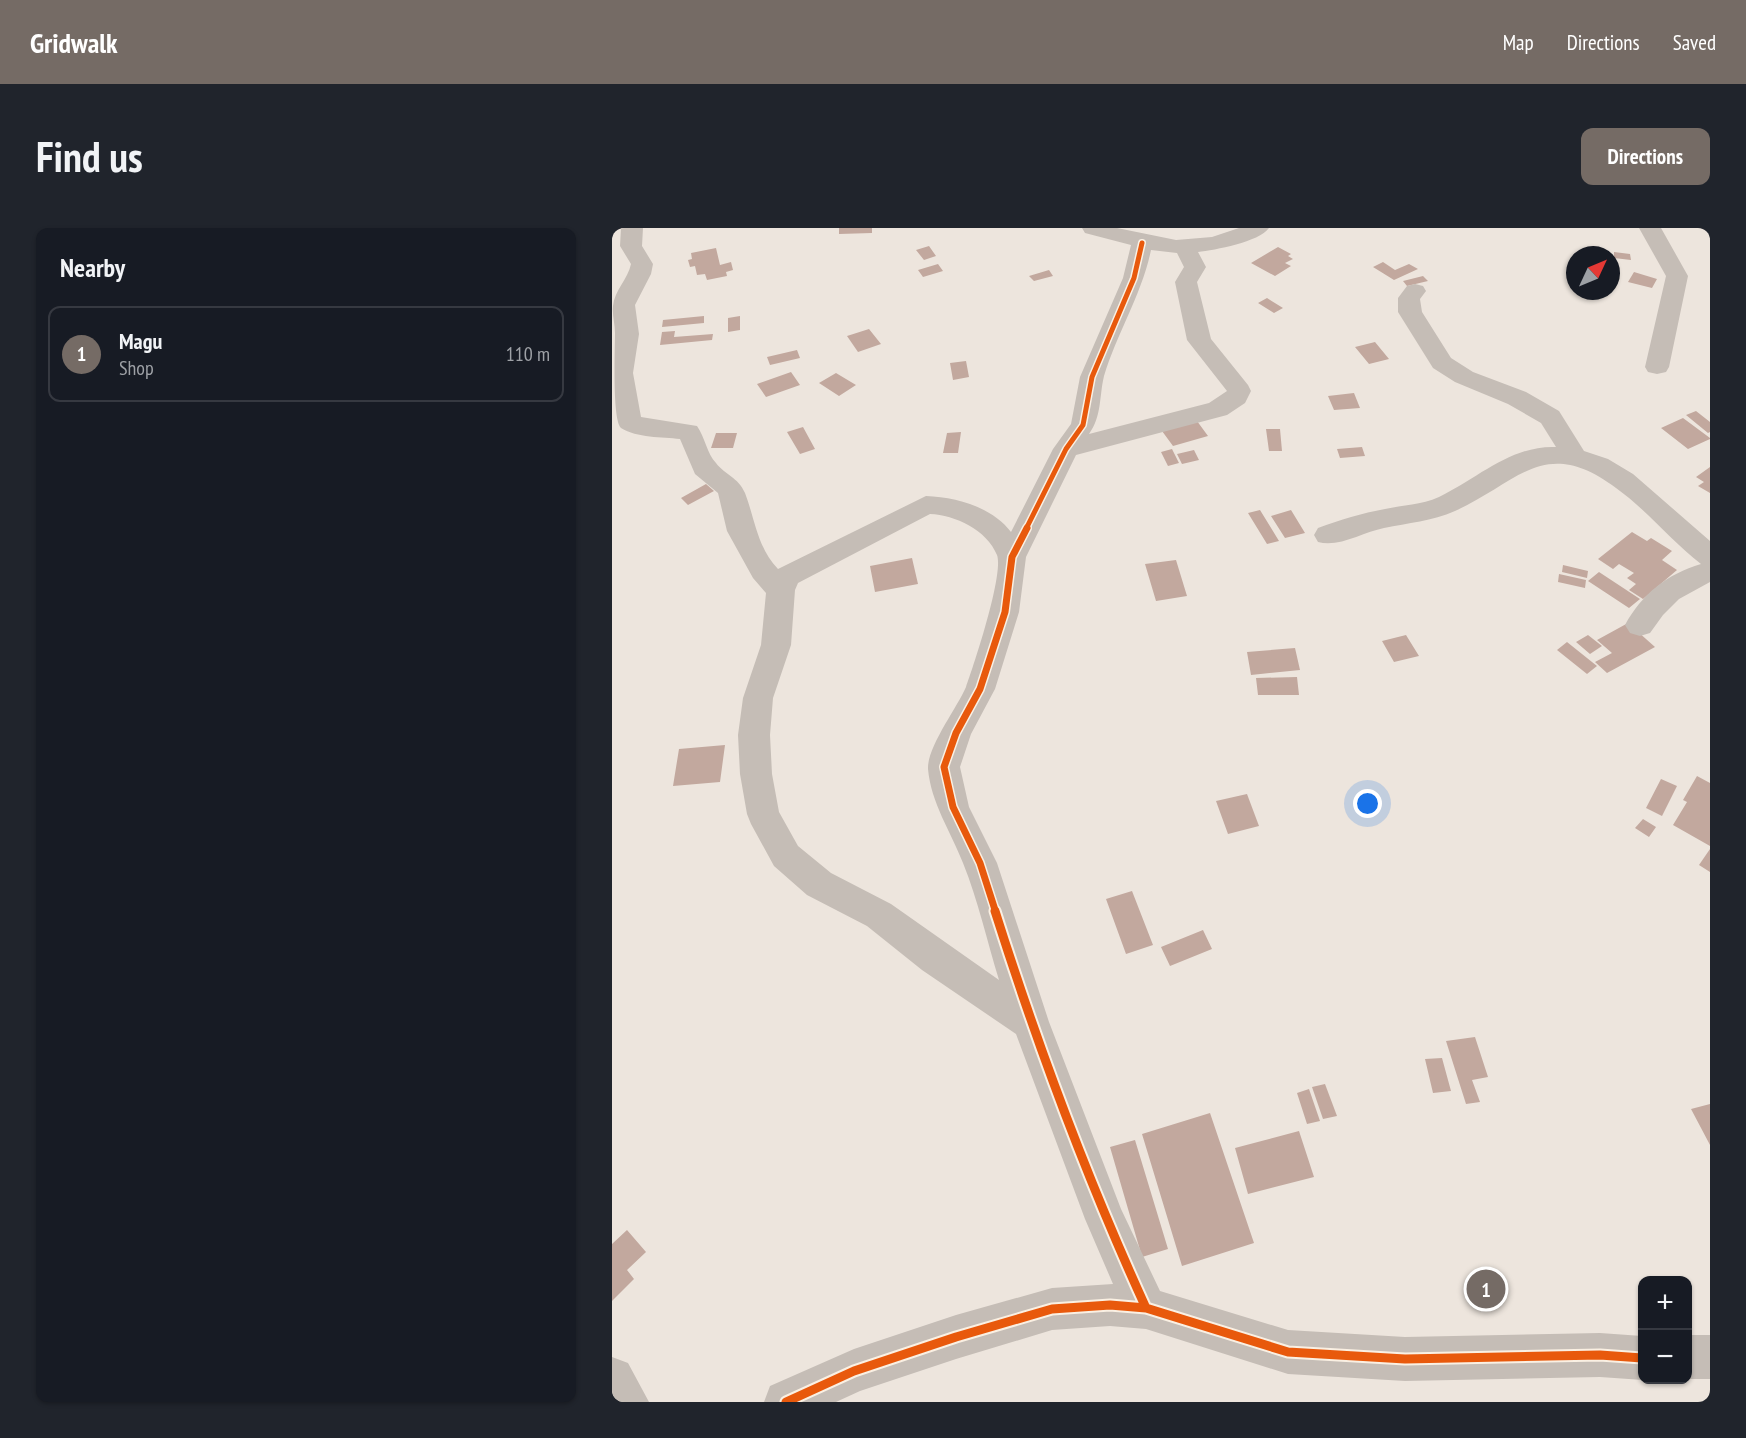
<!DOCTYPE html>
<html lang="en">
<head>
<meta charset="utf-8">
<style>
	:root { --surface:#171b24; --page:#20242c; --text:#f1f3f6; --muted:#9ea1a6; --line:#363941; --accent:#756b65 }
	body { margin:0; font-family:"PT Sans Narrow",sans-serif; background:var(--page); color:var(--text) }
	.controls { position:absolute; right:18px; bottom:18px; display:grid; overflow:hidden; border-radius:12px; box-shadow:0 2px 4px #0004 }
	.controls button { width:54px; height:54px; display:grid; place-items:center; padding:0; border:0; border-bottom:2px solid var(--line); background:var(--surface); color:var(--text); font:30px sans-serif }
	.compass { position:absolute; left:954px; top:18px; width:54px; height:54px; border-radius:50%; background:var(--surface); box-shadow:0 2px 4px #0004; rotate:46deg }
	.you { position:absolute; left:756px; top:576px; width:21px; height:21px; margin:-15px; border:4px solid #fff; border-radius:50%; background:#1a73e8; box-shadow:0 0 0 9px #1a73e833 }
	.badge { display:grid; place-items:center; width:39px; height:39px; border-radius:50%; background:var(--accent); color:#fff; font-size:20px; font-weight:700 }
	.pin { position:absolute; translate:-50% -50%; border:3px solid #fff; box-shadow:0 2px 6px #0006 }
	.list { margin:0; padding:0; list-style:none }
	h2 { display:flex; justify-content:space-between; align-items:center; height:78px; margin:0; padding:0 24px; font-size:26px }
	h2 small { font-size:20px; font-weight:400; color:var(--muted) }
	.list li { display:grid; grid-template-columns:39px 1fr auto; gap:18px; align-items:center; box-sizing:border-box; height:96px; margin:0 12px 12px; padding:0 12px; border:2px solid var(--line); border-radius:12px }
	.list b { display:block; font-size:22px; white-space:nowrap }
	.list p { margin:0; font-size:20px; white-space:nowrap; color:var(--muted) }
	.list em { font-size:20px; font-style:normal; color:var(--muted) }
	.map { position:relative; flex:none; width:1098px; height:1174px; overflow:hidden; border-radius:12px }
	header { display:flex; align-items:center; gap:36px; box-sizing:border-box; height:84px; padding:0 30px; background:var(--accent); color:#fff }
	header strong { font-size:28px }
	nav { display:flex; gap:33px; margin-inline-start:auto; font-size:21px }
	.intro { display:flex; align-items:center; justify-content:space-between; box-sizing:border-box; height:144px; padding:0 36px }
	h1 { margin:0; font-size:42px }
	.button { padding:15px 27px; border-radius:12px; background:var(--accent); color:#fff; font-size:21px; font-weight:700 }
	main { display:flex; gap:36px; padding:0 36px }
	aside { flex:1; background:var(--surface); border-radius:12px; box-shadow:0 2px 4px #0004 }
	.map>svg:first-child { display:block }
	.building { fill:#c2a89e }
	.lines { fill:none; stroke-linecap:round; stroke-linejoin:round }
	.minor { fill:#c5bdb6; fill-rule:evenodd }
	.cycleway-far2-casing { stroke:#faf0e3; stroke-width:8 }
	.cycleway-far1-casing { stroke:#faf0e3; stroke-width:10 }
	.cycleway-casing { stroke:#faf0e3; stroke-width:13 }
	.cycleway-far2 { stroke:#e8590c; stroke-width:5 }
	.cycleway-far1 { stroke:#e8590c; stroke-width:7 }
	.cycleway { stroke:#e8590c; stroke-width:9 }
</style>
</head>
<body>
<header>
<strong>Gridwalk</strong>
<nav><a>Map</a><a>Directions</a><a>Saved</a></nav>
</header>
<div class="intro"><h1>Find us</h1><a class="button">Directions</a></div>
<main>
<aside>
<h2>Nearby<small></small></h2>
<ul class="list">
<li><span class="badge">1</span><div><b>Magu</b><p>Shop</p></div><em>110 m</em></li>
</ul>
</aside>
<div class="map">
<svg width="1098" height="1174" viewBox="0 0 1098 1174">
	<rect width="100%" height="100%" fill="#ede5dd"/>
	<!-- building -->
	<path class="building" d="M 227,0 L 260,0 L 260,5 L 227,6 Z
		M 317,18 L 324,28 L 312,32 L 304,22 Z
		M 666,19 L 679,26 L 676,28 L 681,31 L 673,35 L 679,38 L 663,48 L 639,35 Z
		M 104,20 L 108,37 L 119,34 L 121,42 L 114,44 L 115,48 L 95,52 L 93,46 L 85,47 L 83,38 L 78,39 L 76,32 L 80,31 L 79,25 Z
		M 1002,24 L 1018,26 L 1019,32 L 1002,30 Z
		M 771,34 L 783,42 L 797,36 L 806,41 L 782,52 L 761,39 Z
		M 326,36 L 331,43 L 311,49 L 306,42 Z
		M 437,42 L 441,48 L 422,53 L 417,48 Z
		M 1022,44 L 1045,51 L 1040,60 L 1016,54 Z
		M 811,48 L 816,53 L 795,58 L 791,53 Z
		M 655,70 L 671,80 L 662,85 L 646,75 Z
		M 92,88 L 92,95 L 50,99 L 51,92 Z
		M 128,88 L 128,102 L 116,104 L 116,90 Z
		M 257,101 L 269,116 L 246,124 L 235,108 Z
		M 63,103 L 62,109 L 101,106 L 100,112 L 48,117 L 50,104 Z
		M 763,114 L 777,131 L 757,136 L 743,119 Z
		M 185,122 L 188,130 L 158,137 L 155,129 Z
		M 354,133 L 357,149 L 341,152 L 338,135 Z
		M 179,144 L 188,157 L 154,169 L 145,156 Z
		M 224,145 L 244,157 L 227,168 L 207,155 Z
		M 742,165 L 748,180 L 722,182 L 716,168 Z
		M 1084,183 L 1098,194 L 1098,204 L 1096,205 L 1074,187 Z
		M 1071,190 L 1098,210 L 1098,211 L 1076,221 L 1049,200 Z
		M 585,193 L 596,208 L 561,218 L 550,203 Z
		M 191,199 L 203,221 L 188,226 L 175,204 Z
		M 654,201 L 668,201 L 670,223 L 657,223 Z
		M 349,204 L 346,225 L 331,225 L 335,205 Z
		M 104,205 L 125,205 L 121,220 L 99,220 Z
		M 750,219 L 753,228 L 728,230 L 725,221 Z
		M 560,221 L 567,235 L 556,238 L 549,224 Z
		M 582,222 L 587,232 L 570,236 L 565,226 Z
		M 1098,239 L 1098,265 L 1086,258 L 1092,254 L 1084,249 Z
		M 94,256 L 102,263 L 76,277 L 69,270 Z
		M 648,282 L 667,313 L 655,316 L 636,285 Z
		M 679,282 L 693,305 L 673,310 L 659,288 Z
		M 1020,304 L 1035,313 L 1039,310 L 1060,323 L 1050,332 L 1065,342 L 1031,371 L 1017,362 L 1024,356 L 1015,350 L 1022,345 L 1007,336 L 1001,341 L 986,331 Z
		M 300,330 L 306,356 L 263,364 L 258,338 Z
		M 564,332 L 575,368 L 544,373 L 533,336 Z
		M 951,337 L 976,343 L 975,350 L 950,344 Z
		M 987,344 L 1028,371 L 1017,380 L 976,353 Z
		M 947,346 L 974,352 L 973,360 L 946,354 Z
		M 1016,395 L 1043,419 L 995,445 L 983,434 L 1000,425 L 985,412 Z
		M 794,407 L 807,428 L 782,434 L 770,413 Z
		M 976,407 L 990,418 L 978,426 L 964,414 Z
		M 955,414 L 985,438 L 975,446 L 945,422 Z
		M 683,420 L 688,442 L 639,447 L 635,424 Z
		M 685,449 L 687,467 L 646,467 L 644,450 Z
		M 113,517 L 108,554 L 61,558 L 67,521 Z
		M 1085,548 L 1098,555 L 1098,618 L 1061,597 L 1075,574 L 1071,572 Z
		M 1049,551 L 1065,558 L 1050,588 L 1034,580 Z
		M 635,566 L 647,598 L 616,606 L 604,573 Z
		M 1031,591 L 1044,599 L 1037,609 L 1023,600 Z
		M 1098,621 L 1098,644 L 1087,637 Z
		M 520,663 L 541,717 L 514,726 L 494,671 Z
		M 591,702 L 600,721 L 558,738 L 549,719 Z
		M 863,809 L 876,849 L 860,852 L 868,874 L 854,876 L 834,813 Z
		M 830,830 L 839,863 L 821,865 L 813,831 Z
		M 713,856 L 725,888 L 711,891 L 700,859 Z
		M 697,861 L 708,893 L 695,896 L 685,865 Z
		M 1098,876 L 1098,917 L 1079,881 Z
		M 598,885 L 642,1015 L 570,1038 L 530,906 Z
		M 687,903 L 702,949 L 636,966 L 623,920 Z
		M 523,912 L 556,1021 L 530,1029 L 498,919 Z
		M 15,1002 L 34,1024 L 15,1042 L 22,1051 L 0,1073 L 0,1016 Z"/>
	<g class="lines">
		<!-- minor -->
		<path class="minor" d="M 9,0 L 31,0 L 30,18 L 41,36 L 39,46 L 23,77 L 27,106 L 21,145 L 29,189 L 85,198 C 93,209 95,226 104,235 C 113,247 126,249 133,265 C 143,291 145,319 166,341 L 314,268 C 344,269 380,279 399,304 L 441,221 L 459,196 L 468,149 L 511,50 L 519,17 L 473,5 L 470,0 L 505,0 L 564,12 L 600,9 L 627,0 L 657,0 C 647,14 603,22 586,24 L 594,39 L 585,54 L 599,111 L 636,157 L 639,163 L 633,175 L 615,187 L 464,227 L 414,329 L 407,384 L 383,461 L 359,506 L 348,539 L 357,579 L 385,635 L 437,794 L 509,981 L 548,1063 L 676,1102 L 793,1109 L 988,1105 L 1030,1108 L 1031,1152 L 988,1149 L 793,1153 L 676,1146 L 534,1101 L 498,1098 L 440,1102 L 344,1131 L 248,1163 L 224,1174 L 152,1174 L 158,1158 L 242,1121 L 344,1087 L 440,1060 L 501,1056 L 473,991 L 404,806 L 310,742 L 255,698 L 195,667 L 162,638 L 139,596 L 135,586 L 128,546 L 126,507 L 131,470 L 149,417 L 154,365 L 141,350 L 115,303 L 106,265 L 83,246 L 68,211 C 50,209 25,210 9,200 C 0,191 3,122 3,105 C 3,96 0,87 1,78 C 2,63 16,51 19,36 L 8,18 ZM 539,22 L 565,25 L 572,39 L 563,54 L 575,112 L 615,163 L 597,175 L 477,206 C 490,188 487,169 492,148 C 505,105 530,66 539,22 ZM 318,286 C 343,287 375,302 385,327 C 392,346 362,437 354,459 C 345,480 315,519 316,541 C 319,575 339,604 351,635 C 366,672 375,713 387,752 L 279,676 L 219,645 L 186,618 L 167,584 L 160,546 L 158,507 L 161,470 L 179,417 L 183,362 L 186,355 Z
			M 1027,0 L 1049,0 L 1076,48 L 1057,139 L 1054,144 L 1045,146 L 1036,144 L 1033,139 L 1054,48 Z
			M 803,56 L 811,58 L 814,63 L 808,71 L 810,84 L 839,130 L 861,144 L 914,164 L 947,183 L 972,223 L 996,231 L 1021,246 L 1098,313 L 1098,354 L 1067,371 L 1051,387 L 1038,405 L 1028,408 L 1018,405 L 1013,397 C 1030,366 1055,346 1089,336 C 1059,313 1035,282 1004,260 C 932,206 906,255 843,283 C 820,293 796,295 772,300 C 751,304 727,320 706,314 L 702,307 L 706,300 C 728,292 750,285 773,281 C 791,277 809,277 827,269 C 865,251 899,217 944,219 L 929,195 L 896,176 L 843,154 L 821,140 L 786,84 L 786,70 L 795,58 Z
			M 1076,1107 L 1098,1107 L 1098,1151 L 1076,1151 Z
			M 0,1129 L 16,1135 L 37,1174 L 0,1174 Z"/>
		<defs>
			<path id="cycleway-far2" d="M 414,301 L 454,221 L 471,197 L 480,149 L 522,50 L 530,15"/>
			<path id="cycleway-far1" d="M 384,685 L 368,635 L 341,579 L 332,539 L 344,505 L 368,461 L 393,384 L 400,329 L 415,300"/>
			<path id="cycleway" d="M 383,683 C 426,819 475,951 534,1080
				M 174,1174 L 242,1143 L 344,1109 L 440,1081 L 498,1077 L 534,1080 L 676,1124 L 793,1131 L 988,1127 L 1030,1130"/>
		</defs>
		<!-- cycleway-far2 casing -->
		<use href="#cycleway-far2" class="cycleway-far2-casing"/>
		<!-- cycleway-far1 casing -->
		<use href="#cycleway-far1" class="cycleway-far1-casing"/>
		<!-- cycleway casing -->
		<use href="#cycleway" class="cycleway-casing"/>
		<!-- cycleway-far2 -->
		<use href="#cycleway-far2" class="cycleway-far2"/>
		<!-- cycleway-far1 -->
		<use href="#cycleway-far1" class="cycleway-far1"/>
		<!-- cycleway -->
		<use href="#cycleway" class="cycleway"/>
	</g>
</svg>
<div class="controls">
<button>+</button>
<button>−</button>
</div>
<svg class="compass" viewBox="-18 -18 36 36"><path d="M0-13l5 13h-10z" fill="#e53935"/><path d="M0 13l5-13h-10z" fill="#9ea1a6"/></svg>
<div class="you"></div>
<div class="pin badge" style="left:874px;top:1061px">1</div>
</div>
</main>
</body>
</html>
